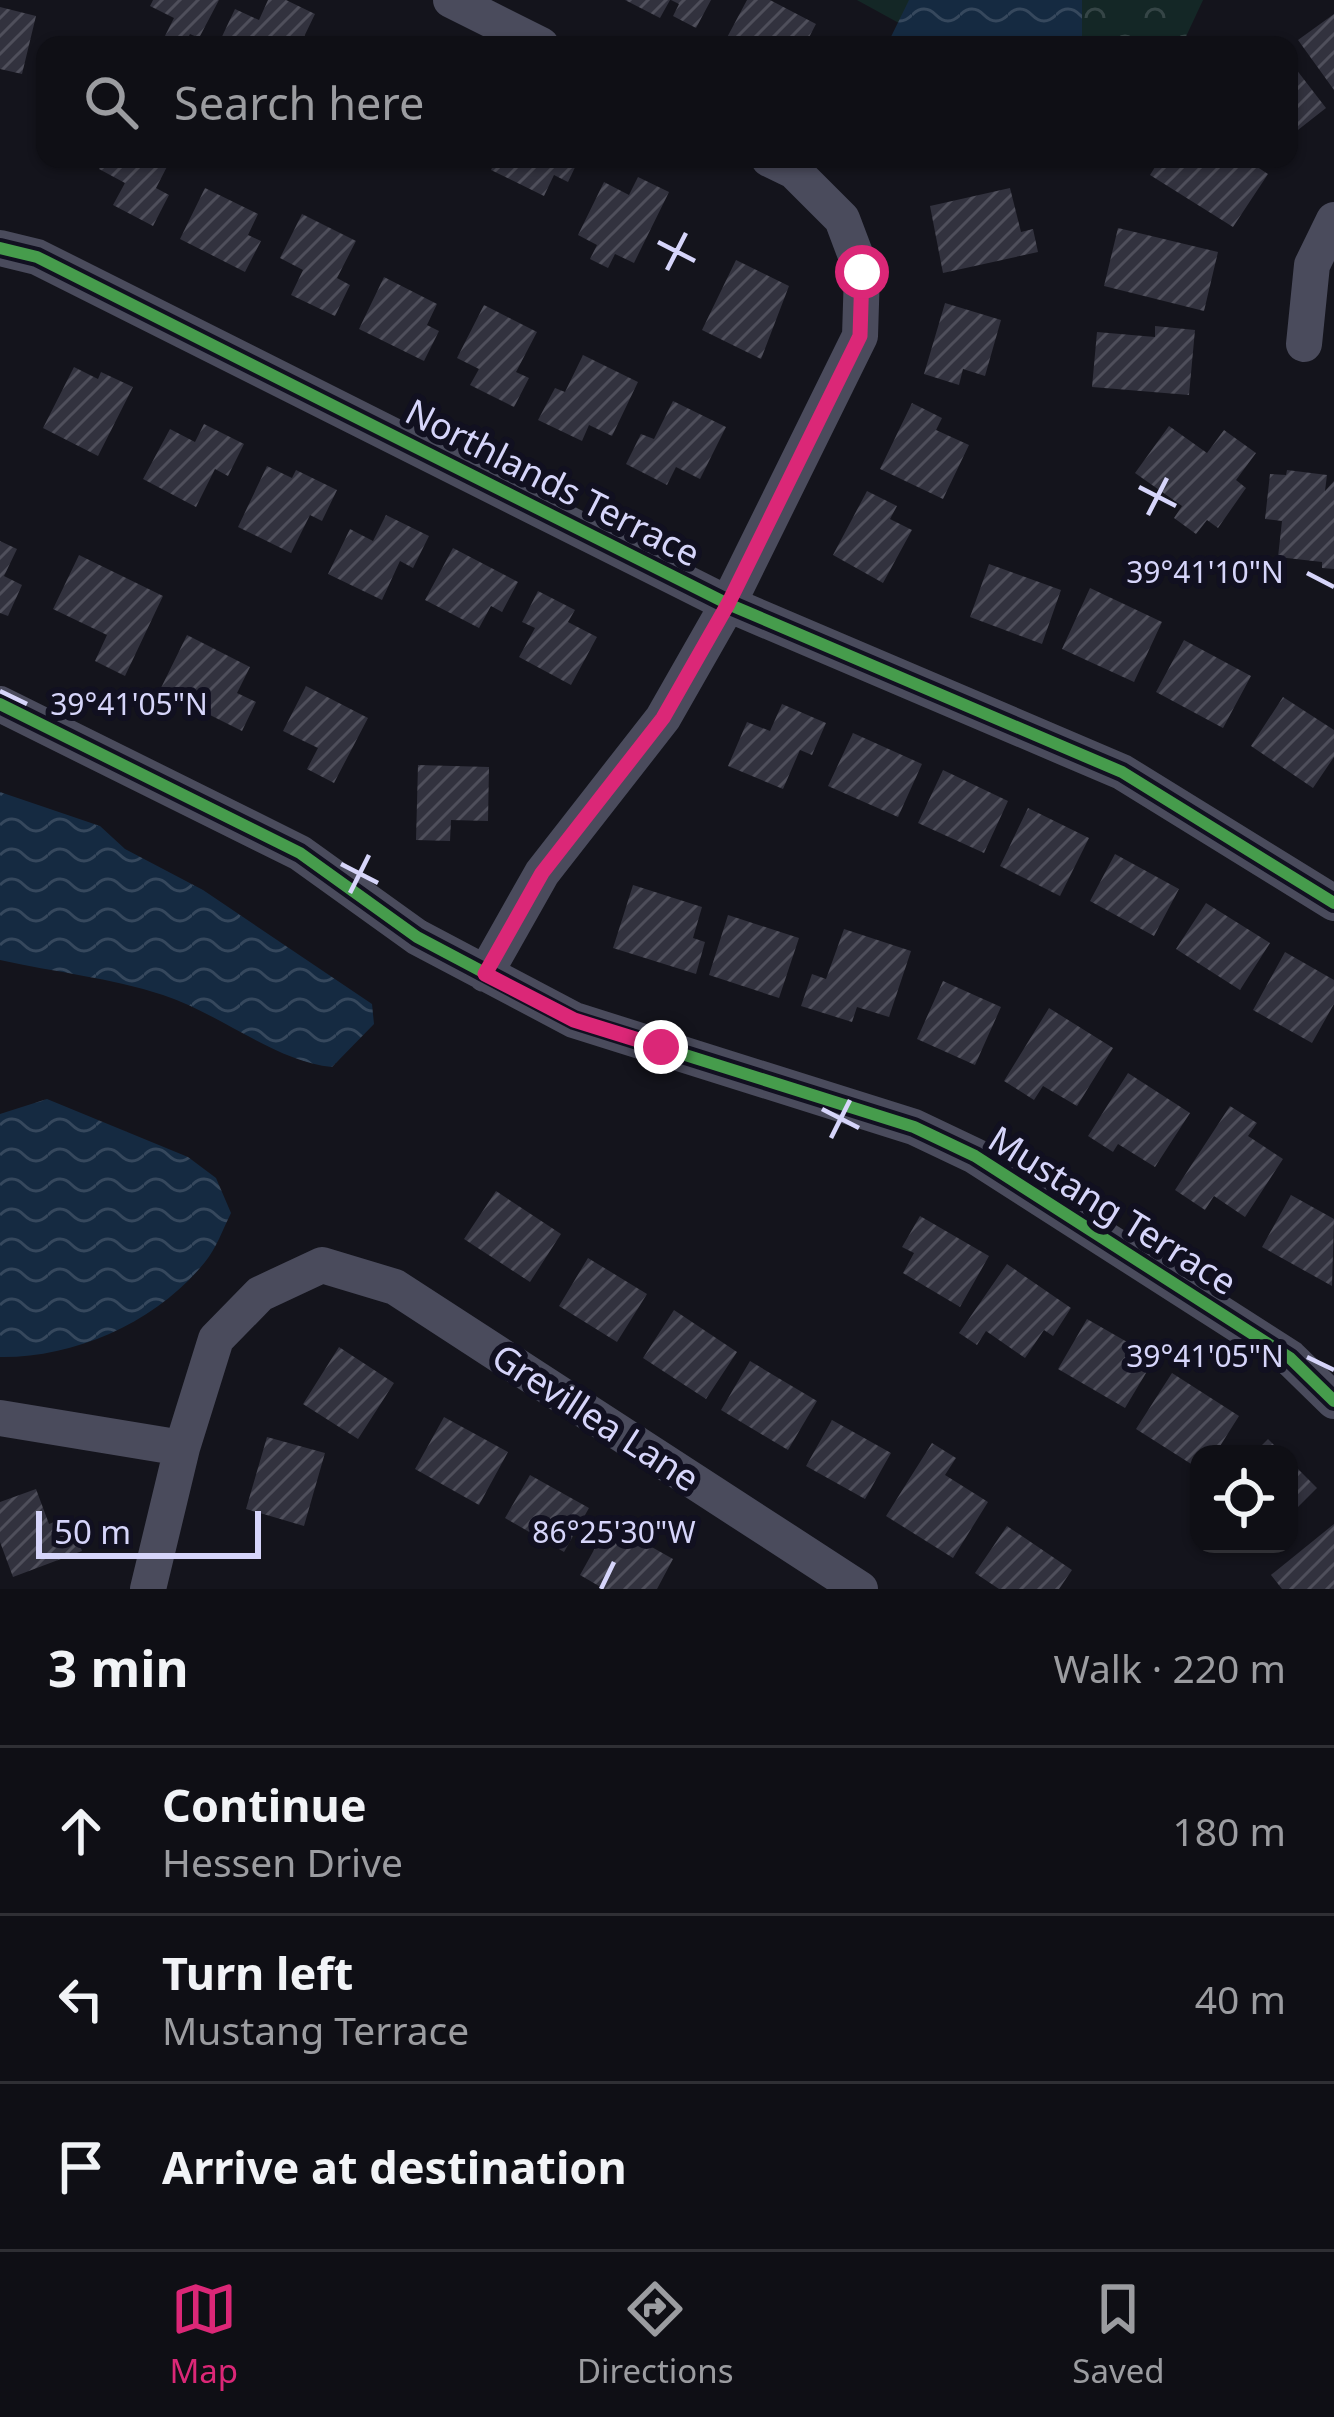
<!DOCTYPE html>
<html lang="en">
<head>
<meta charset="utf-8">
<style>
	:root { --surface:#0f0f15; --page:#18181e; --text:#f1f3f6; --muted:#9b9ca0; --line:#2f2f34; --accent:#db2777 }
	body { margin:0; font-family:"Noto Sans",sans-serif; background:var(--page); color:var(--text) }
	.controls { position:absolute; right:36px; bottom:36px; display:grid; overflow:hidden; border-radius:24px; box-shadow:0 3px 9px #0004 }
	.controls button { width:108px; height:108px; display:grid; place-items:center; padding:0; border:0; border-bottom:3px solid var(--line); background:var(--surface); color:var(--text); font:60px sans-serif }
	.scale { position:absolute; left:36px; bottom:30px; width:225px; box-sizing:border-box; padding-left:12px; border:6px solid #d6d5fa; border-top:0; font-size:33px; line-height:42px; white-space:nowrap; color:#d6d5fa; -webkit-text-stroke:9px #111020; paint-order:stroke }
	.stop { position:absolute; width:36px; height:36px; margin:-27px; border:9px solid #db2777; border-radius:50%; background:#fff }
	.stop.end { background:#db2777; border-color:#fff; box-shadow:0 3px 12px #0008 }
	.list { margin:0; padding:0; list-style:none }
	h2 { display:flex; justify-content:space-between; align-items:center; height:156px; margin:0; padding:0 48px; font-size:51px }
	h2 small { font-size:39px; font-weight:400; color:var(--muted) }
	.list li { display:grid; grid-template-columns:78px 1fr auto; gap:36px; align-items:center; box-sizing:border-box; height:168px; padding:0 48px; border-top:3px solid var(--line) }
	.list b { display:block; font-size:45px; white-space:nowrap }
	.list p { margin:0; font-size:39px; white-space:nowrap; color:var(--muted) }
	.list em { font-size:39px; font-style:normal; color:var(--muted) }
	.icon { flex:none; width:66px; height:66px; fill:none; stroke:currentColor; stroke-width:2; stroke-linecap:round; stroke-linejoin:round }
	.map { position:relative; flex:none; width:1334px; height:1589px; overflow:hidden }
	.search { position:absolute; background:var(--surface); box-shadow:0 3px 9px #0004; left:36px; right:36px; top:36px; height:132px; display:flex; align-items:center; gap:30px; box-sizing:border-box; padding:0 42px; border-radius:24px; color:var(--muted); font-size:45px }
	.sheet { height:660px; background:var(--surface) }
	nav { display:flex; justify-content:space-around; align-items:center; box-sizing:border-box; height:168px; border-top:3px solid var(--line); background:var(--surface); font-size:33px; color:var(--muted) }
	nav a { display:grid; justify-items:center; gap:6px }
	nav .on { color:var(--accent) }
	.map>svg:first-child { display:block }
	.forest { fill:url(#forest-crowns) }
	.water { fill:url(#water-waves) }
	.building { fill:url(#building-hatch) }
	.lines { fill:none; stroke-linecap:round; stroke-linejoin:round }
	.minor { stroke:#4a4b5c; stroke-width:36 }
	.cycleway-casing { stroke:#111020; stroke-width:20 }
	.cycleway { stroke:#469c4c; stroke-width:12 }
	.route { stroke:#db2777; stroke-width:15 }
	.ticks { fill:none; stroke:#d6d5fa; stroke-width:4.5 }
	.labels { text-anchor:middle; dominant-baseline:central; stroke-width:12; stroke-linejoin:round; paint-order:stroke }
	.street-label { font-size:36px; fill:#d6d5fa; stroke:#111020 }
	.ticks-label { font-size:30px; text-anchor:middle; fill:#d6d5fa; stroke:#111020; stroke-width:12; stroke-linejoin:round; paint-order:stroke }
</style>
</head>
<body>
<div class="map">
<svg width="1334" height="1589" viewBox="0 0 1334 1589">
	<defs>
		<pattern id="forest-crowns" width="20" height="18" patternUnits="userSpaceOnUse" patternTransform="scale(3)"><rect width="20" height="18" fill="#142726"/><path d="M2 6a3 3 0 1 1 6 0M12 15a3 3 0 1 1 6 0" fill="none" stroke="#354546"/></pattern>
		<pattern id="water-waves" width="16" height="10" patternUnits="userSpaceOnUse" patternTransform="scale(3)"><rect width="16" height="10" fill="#152a41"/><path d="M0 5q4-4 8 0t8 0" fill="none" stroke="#36485d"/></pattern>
		<pattern id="building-hatch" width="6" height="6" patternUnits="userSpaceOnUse" patternTransform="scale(3)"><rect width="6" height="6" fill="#32323e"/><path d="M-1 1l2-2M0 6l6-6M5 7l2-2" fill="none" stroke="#4f4f5b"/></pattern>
	</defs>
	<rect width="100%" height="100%" fill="#14141c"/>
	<!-- forest -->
	<path class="forest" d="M 857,0 L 1203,0 L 1182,45 L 939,45 Z"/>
	<!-- water -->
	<path class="water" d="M 909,0 L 1082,0 L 1082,45 L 887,45 Z
		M 0,792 L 100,826 L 125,849 L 203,890 L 372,1004 L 374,1024 L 332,1067 C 276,1062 221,1014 163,995 C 111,978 54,972 0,960 Z
		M 47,1099 L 188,1157 L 216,1178 L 231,1213 C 223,1229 216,1249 205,1262 C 157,1322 75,1358 0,1357 L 0,1114 Z"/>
	<!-- building -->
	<path class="building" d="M 153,0 L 219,0 L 199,38 L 190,34 L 184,45 L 164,38 L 174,18 L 150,6 Z
		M 268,0 L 286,0 L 315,14 L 300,45 L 286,40 L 284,45 L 218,45 L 235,9 L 259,20 Z
		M 625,0 L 670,0 L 660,18 Z
		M 671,0 L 711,0 L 696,28 L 673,16 L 679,4 Z
		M 747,0 L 770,0 L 816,24 L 805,45 L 723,45 Z
		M 0,7 L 36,16 L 22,74 L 0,69 Z
		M 1334,14 L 1334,90 L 1298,40 Z
		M 1289,60 L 1326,108 L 1289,137 Z
		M 104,159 L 171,159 L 156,188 L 169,195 L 153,226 L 113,205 L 125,183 L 99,169 Z
		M 496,159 L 579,159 L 568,182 L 554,175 L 544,196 L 491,170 Z
		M 1160,159 L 1245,159 L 1268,174 L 1233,227 L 1150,175 Z
		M 638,177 L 669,192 L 634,263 L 615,254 L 608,268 L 590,259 L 597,245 L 578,235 L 604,182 L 629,195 Z
		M 205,188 L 258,214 L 248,235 L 261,241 L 245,272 L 180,239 Z
		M 1010,188 L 1021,232 L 1033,229 L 1038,252 L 943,273 L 930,206 Z
		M 302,214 L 356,241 L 337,278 L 350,285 L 335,316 L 291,295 L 303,270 L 280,258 Z
		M 1118,228 L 1218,252 L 1204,311 L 1104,286 Z
		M 736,260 L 789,286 L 761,359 L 702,330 Z
		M 384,277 L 437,304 L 427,325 L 439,331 L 424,361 L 359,329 Z
		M 945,303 L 1001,320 L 985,376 L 963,369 L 959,385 L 924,374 Z
		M 484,305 L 537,332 L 516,372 L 529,378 L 514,407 L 470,385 L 479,369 L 457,358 Z
		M 1155,326 L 1195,330 L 1189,395 L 1092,387 L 1097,332 L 1155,337 Z
		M 583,355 L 638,382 L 612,436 L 589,425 L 582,441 L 538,420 L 555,388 L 565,392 Z
		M 74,367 L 98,379 L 101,372 L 133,387 L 98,456 L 43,428 Z
		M 673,401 L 726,427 L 700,479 L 676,467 L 667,485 L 626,464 L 641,434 L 654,439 Z
		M 912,403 L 942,418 L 936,430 L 969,445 L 943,499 L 880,469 Z
		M 204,424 L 244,444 L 228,476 L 215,469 L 196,507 L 143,479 L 170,429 L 195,442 Z
		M 1169,426 L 1207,453 L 1224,430 L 1256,453 L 1236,480 L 1246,488 L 1218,528 L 1207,520 L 1196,534 L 1174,518 L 1182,506 L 1135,473 Z
		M 267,466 L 292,478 L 296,470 L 337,490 L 322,521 L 310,515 L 291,553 L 238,527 Z
		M 1287,470 L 1327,475 L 1325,491 L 1334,481 L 1334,569 L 1322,568 L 1322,562 L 1278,557 L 1282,521 L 1265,519 L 1270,474 L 1286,475 Z
		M 867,491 L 897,506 L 890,519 L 912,530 L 883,583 L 833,555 Z
		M 386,515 L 429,536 L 413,568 L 400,561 L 382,600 L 328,574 L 350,529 L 373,541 Z
		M 0,541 L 17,549 L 4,576 L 22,585 L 8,616 L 0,613 Z
		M 453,548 L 518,582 L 502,612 L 491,606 L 479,628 L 425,600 Z
		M 79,555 L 163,596 L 125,676 L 95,661 L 107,635 L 53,609 Z
		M 989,564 L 1061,590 L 1042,644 L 970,617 Z
		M 1090,588 L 1162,622 L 1134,682 L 1062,649 Z
		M 538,591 L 575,610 L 568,622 L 597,637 L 571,685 L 519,657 L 535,628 L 522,622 Z
		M 187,635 L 250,667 L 237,693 L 256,702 L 242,731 L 160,690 Z
		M 1184,640 L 1251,676 L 1223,728 L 1156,692 Z
		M 306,686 L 368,718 L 334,783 L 307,769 L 318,748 L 283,731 Z
		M 1283,697 L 1334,730 L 1334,757 L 1313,788 L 1251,746 Z
		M 782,704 L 826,723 L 812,755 L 800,750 L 783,789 L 728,766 L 747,722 L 770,731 Z
		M 853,733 L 922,764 L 898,817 L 828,786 Z
		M 418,765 L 489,767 L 488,821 L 451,820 L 450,841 L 416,840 Z
		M 943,770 L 1008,801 L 984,853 L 918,823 Z
		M 1028,808 L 1089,838 L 1060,896 L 1000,866 Z
		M 1115,854 L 1179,889 L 1154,936 L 1090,901 Z
		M 633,885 L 702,907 L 693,938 L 705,942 L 696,974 L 613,948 Z
		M 1206,903 L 1270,943 L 1240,990 L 1176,949 Z
		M 728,915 L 799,938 L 779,998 L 709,975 Z
		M 844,929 L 911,951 L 889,1017 L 857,1007 L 852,1022 L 801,1006 L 812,974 L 826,979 Z
		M 1285,952 L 1334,980 L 1334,1004 L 1312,1043 L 1253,1010 Z
		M 943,981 L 1001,1007 L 975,1065 L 917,1039 Z
		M 1049,1008 L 1113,1048 L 1077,1106 L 1043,1086 L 1034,1100 L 1004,1081 Z
		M 1128,1073 L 1190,1113 L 1155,1167 L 1118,1144 L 1113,1152 L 1088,1136 Z
		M 1230,1106 L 1257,1123 L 1248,1136 L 1283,1159 L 1245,1217 L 1214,1196 L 1205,1210 L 1175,1190 Z
		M 496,1191 L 561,1234 L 530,1282 L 464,1239 Z
		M 1291,1195 L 1334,1219 L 1332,1286 L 1262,1247 Z
		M 920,1216 L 989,1256 L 960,1307 L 903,1273 L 914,1253 L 902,1247 Z
		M 588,1258 L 647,1294 L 617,1342 L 559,1306 Z
		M 1007,1264 L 1071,1308 L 1053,1336 L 1044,1330 L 1025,1358 L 986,1331 L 977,1345 L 959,1333 Z
		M 674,1310 L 737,1352 L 706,1399 L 643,1358 Z
		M 1087,1319 L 1155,1358 L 1125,1408 L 1058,1369 Z
		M 339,1347 L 394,1383 L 358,1439 L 303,1404 Z
		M 750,1361 L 817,1401 L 788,1450 L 721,1410 Z
		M 1172,1373 L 1239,1416 L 1215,1454 L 1199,1454 L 1199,1469 L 1136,1429 Z
		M 444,1417 L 508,1452 L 479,1505 L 415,1469 Z
		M 832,1420 L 891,1453 L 865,1499 L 806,1466 Z
		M 267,1437 L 325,1453 L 304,1526 L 246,1509 Z
		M 1268,1439 L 1283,1454 L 1253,1454 Z
		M 932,1443 L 956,1458 L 945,1475 L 988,1502 L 953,1558 L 886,1516 Z
		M 1289,1460 L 1317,1488 L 1289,1516 Z
		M 530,1475 L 589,1508 L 564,1552 L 505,1518 Z
		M 36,1489 L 49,1524 L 69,1516 L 82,1551 L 13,1577 L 0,1542 L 0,1502 Z
		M 609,1523 L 673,1559 L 657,1589 L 604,1589 L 580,1575 Z
		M 1334,1524 L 1334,1589 L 1282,1589 L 1271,1575 Z
		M 1007,1526 L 1072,1570 L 1059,1589 L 999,1589 L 975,1573 Z"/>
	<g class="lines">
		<!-- minor -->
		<path class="minor" d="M 451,0 L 541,45
			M 0,248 L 37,257 L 728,604 L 1122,772 L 1334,903
			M 1304,344 L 1312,265 L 1334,220
			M 0,704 L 300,853 L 417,937 L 574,1020 L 914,1127 L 975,1156 L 1290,1358 L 1334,1401
			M 485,974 L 542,873 L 663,718 L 728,604 L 860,336 L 862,272 L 842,219 L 794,171 L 769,159
			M 0,1418 L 182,1448
			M 148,1589 L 182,1448 L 216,1339 L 260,1294 L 322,1265 L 395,1287 L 860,1589"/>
		<defs>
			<path id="cycleway" d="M 0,248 L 37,257 L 728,604 L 1122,772 L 1334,903
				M 0,704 L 300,853 L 417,937 L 574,1020 L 914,1127 L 975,1156 L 1290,1358 L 1334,1401"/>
		</defs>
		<!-- cycleway casing -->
		<use href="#cycleway" class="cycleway-casing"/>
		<!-- cycleway -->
		<use href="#cycleway" class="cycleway"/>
	</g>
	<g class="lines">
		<!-- route -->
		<path class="route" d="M 661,1047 L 574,1020 L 485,974 L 542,873 L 663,718 L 728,604 L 860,336 L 862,272"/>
	</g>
	<!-- ticks -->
	<path class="ticks" d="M 658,242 L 695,261M 667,270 L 686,233M 1139,487 L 1176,506M 1148,515 L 1167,478M 1307,573 L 1334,587M 0,691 L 27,704M 341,864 L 378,883M 350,893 L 369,855M 822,1109 L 859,1128M 831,1138 L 850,1100M 1307,1357 L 1334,1370M 601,1589 L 614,1562"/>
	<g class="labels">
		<!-- street labels -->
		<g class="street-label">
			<text transform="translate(553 482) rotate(27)">Northlands Terrace</text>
			<text transform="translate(1113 1210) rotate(32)">Mustang Terrace</text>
			<text transform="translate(596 1417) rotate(33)">Grevillea Lane</text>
		</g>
	</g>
	<g class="ticks-label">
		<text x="1205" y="583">39°41'10"N</text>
		<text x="129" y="715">39°41'05"N</text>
		<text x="1205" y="1367">39°41'05"N</text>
		<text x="614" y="1543">86°25'30"W</text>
	</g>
</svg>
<div class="controls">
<button><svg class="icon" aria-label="locate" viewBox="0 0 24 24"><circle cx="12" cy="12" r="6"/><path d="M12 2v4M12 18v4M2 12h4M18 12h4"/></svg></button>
</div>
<div class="scale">50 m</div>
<div class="stop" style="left:862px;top:272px"></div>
<div class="stop end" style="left:661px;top:1047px"></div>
<div class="search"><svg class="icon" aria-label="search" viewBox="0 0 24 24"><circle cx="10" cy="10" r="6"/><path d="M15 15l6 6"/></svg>Search here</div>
</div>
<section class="sheet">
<h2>3 min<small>Walk · 220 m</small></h2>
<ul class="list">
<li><svg class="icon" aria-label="ahead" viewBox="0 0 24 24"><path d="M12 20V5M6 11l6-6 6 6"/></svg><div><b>Continue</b><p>Hessen Drive</p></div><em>180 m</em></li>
<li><svg class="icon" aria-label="left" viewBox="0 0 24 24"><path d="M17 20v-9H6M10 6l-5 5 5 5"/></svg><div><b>Turn left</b><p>Mustang Terrace</p></div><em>40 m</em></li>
<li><svg class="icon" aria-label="arrive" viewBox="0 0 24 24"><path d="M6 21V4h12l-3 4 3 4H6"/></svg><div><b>Arrive at destination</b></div></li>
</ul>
</section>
<nav>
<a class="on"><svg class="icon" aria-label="map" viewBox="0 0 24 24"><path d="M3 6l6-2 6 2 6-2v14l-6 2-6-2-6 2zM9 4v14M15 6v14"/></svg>Map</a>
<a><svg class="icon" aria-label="directions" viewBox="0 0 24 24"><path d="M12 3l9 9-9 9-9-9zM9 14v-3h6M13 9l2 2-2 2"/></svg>Directions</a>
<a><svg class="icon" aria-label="saved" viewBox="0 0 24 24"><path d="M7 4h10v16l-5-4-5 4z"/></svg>Saved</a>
</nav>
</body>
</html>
